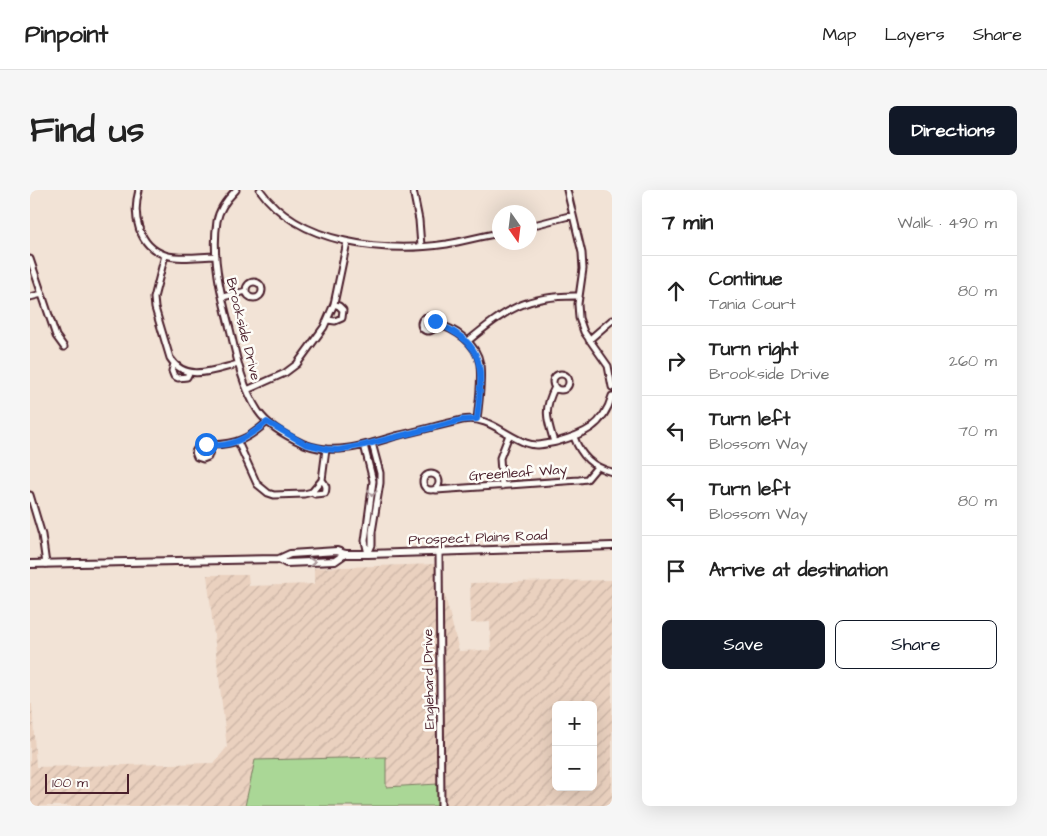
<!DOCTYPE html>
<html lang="en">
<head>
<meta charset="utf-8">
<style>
	:root { --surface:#fff; --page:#f6f6f6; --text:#222; --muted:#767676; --line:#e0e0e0; --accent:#111827 }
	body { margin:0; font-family:"Architects Daughter",sans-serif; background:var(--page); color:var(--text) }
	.controls { position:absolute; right:15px; bottom:15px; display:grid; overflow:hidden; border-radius:8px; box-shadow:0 5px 20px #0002 }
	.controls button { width:45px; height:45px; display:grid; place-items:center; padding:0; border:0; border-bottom:1px solid var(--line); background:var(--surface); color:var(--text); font:25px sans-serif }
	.compass { position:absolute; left:462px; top:15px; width:45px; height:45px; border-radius:50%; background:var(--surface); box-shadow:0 5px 20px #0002; rotate:166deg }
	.scale { position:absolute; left:15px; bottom:12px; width:84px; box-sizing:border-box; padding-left:5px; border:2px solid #4a1f2b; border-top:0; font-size:14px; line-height:18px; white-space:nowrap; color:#4a1f2b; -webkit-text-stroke:4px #fdfcf7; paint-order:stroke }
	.stop { position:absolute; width:15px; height:15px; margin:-11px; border:4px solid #1a73e8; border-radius:50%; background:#fff }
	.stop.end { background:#1a73e8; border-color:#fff; box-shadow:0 1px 5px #0008 }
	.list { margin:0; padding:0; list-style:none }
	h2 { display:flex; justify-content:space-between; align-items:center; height:65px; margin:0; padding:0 20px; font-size:21px }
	h2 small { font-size:16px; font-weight:400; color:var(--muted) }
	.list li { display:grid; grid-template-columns:32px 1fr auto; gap:15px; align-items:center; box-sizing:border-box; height:70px; padding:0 20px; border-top:1px solid var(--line) }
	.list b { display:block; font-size:19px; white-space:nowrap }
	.list p { margin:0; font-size:16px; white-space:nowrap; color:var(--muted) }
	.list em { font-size:16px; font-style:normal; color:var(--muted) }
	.actions { display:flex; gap:10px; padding:15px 20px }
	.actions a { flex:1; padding:11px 0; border:1px solid var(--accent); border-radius:8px; text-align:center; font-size:18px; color:var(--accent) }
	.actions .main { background:var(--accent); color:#fff }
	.icon { flex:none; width:28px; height:28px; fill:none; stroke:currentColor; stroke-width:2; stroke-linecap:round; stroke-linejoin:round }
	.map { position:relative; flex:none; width:582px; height:616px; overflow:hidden; border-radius:8px }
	header { display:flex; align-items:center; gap:30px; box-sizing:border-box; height:70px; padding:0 25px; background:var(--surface); border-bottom:1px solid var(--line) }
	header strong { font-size:24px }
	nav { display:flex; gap:28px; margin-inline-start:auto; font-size:18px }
	.intro { display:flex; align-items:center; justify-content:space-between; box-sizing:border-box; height:120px; padding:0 30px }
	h1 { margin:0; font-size:35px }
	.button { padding:12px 22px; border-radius:8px; background:var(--accent); color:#fff; font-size:18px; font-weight:700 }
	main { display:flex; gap:30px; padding:0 30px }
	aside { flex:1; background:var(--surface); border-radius:8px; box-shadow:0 5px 20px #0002 }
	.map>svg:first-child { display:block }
	.industrial { fill:url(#industrial-furrows); fill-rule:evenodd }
	.grass { fill:#aad796; stroke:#7a7b60 }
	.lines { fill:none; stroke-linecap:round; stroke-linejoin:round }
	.minor-casing { stroke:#4a1f2b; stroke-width:9 }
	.tertiary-casing { stroke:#4a1f2b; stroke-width:10 }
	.minor { stroke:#fdfcf7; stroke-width:5 }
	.tertiary { stroke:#fdfcf7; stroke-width:6 }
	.oneway { stroke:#ac999b }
	.route { stroke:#1a73e8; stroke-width:6 }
	.labels { text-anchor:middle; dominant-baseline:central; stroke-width:5; stroke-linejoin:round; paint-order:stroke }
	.street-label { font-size:14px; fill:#4a1f2b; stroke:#fdfcf7 }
</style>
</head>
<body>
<header>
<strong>Pinpoint</strong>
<nav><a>Map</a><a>Layers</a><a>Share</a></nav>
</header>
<div class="intro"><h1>Find us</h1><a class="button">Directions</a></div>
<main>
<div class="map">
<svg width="582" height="616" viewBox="0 0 582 616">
	<defs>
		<pattern id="industrial-furrows" width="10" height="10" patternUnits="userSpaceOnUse" patternTransform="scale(1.25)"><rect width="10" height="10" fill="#ead1bf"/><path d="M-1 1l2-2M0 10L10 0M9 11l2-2" fill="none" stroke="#cab3a4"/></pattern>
	</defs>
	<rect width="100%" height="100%" fill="#f2e3d6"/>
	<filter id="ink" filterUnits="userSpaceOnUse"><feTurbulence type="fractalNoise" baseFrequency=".02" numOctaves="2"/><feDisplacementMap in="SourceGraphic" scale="10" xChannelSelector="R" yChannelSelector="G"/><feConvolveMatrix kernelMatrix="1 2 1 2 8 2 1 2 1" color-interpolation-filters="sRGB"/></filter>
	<g filter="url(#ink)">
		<!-- industrial -->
		<path class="industrial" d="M 407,374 L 429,461 L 461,460 L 460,432 L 441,433 L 440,393 L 582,390 L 582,616 L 408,616 L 407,594 L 356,597 L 356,567 L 225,570 L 215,616 L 0,616 L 0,514 L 2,514 L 6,577 L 184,573 L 197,557 L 177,385 L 218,385 L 219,396 L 284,394 L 284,378 ZM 526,515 L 563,515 L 563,597 L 526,597 Z"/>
		<!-- grass -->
		<path class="grass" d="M 356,567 L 356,597 L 408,594 L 408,616 L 215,616 L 225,570 Z"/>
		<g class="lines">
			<defs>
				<path id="minor" d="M 109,0 C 102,25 108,56 135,65 C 151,70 170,66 186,66
					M 206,0 C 198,8 189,19 187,31 C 181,69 192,108 201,143 C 207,170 213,198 228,221 C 238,236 258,247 274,254 C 305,266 336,255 366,246 C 388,241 410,235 432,230 C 457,225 474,245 496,253 C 506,257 515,254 526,252 C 554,244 573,237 582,206
					M 230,0 C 269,55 355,63 417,54 C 434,51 452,46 470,43
					M 383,0 L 389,30 L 391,56
					M 537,0 L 552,63 L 553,79 L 548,114 L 549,128 L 554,142 L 578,176 L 582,197
					M 500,36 L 543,25
					M 135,65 L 124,108 L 125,118 L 140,168 C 156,193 184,180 208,174
					M 0,69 L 26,146 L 34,157
					M216 100a8 8 0 1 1 16 0a8 8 0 1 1-16 0Z
					M 0,107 L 12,104
					M 193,107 L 216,101
					M391 134a7 7 0 1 1 14 0a7 7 0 1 1-14 0Z
					M 298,130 L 305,131 L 312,128 L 313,120 L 309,116 L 304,114
					M 406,134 C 424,138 447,153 450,174 C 452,192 449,211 447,229
					M 559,150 L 582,130
					M 438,151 C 477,119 496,105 549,106
					M 144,174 L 142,181 L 144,186 L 148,188 L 157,187 L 159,183
					M523 192a8 8 0 1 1 16 0a8 8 0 1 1-16 0Z
					M 217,200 L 255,183 L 267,174 L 294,137 L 304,114 L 317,52
					M 544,247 C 551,266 562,277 582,282
					M 208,252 L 227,294 L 238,303 L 244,305 L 274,304 L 282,302 L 292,290 L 296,259
					M 524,252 C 517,229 513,220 525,197
					M 177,255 L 180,261 L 178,267 L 173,269 L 167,267 L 165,262 L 170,254 C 174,254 177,255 182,255 C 207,254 218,249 237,232
					M 334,255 L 343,291 L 335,351 L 338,364
					M393 292a8 8 0 1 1 16 0a8 8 0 1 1-16 0Z
					M 472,296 L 470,268 L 479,245
					M 406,300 L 549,290 L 557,289 L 567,277
					M 282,302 L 285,304 L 295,303 C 297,297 296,295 292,290
					M 0,305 L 12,345 L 16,374
					M 409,362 L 411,616
					M 338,364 L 342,355 L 342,342 L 350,293 L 350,283 L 342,253"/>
				<path id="tertiary" d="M 249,369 L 256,373 L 305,371 L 315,364
					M 0,374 L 249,369 L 260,364 L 307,361 L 315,364 L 338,364 L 582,356"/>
			</defs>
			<!-- minor casing -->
			<use href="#minor" class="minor-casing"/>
			<!-- tertiary casing -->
			<use href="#tertiary" class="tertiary-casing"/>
			<!-- minor -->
			<use href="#minor" class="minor"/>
			<!-- tertiary -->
			<use href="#tertiary" class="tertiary"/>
		</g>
		<!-- one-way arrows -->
		<defs><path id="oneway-chevron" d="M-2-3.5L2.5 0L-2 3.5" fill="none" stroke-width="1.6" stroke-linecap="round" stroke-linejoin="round" transform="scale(1.25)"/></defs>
		<g class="oneway">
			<use href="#oneway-chevron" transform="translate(342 303) rotate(98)"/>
			<use href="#oneway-chevron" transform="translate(282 372) rotate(-4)"/>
		</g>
	</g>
	<g class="lines" filter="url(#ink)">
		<!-- route -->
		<path class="route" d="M 176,254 C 199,259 219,247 237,232 L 275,254 L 296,259 L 308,260 L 334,255 L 432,230 L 447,229 C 450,197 459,164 427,144 C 420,139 414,136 406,134 L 405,131"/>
	</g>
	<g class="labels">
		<!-- street labels -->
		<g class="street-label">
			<text transform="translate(213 139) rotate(76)">Brookside Drive</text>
			<text transform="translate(488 283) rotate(-4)">Greenleaf Way</text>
			<text transform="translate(448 348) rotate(-2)">Prospect Plains Road</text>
			<text transform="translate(399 489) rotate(-91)">Englehard Drive</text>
		</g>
	</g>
</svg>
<div class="controls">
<button>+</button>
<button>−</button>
</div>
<svg class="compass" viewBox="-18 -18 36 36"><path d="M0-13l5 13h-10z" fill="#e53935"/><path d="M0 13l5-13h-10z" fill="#767676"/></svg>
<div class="scale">100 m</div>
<div class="stop" style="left:176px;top:254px"></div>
<div class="stop end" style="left:405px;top:131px"></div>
</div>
<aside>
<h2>7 min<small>Walk · 490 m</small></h2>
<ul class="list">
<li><svg class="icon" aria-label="ahead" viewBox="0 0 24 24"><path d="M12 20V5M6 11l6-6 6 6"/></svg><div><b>Continue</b><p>Tania Court</p></div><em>80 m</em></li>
<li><svg class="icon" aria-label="right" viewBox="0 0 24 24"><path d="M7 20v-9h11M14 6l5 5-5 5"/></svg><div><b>Turn right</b><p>Brookside Drive</p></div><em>260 m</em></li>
<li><svg class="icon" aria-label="left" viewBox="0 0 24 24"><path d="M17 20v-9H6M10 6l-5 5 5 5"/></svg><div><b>Turn left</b><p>Blossom Way</p></div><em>70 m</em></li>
<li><svg class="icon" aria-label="left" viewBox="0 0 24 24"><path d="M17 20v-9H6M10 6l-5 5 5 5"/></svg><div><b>Turn left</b><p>Blossom Way</p></div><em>80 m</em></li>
<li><svg class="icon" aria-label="arrive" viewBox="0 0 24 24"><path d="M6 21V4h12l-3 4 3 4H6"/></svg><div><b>Arrive at destination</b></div></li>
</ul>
<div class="actions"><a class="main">Save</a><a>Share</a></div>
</aside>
</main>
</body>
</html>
